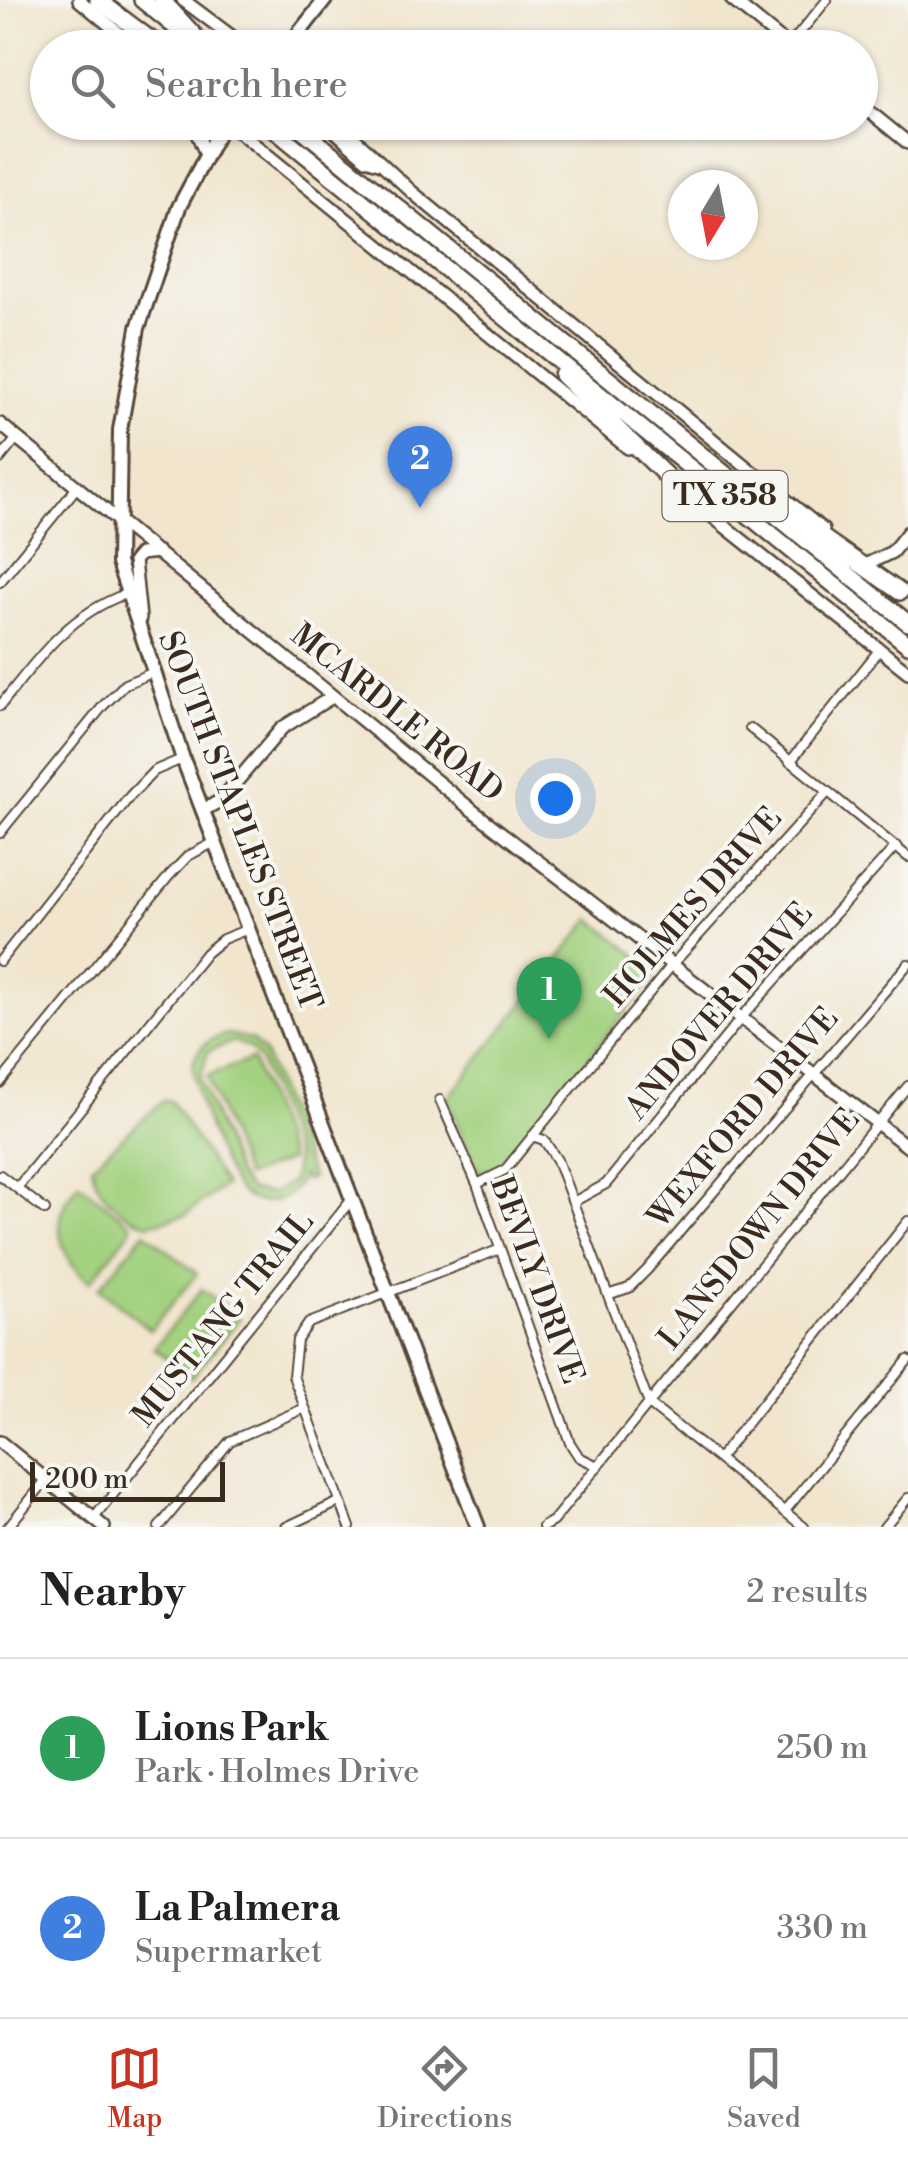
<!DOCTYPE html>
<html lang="en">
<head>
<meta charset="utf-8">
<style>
	:root { --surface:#fff; --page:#f2f2f2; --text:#222; --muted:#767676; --line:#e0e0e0; --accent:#c8321e }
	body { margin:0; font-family:"Libre Bodoni",serif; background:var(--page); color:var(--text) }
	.compass { position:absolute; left:668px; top:170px; width:90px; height:90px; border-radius:50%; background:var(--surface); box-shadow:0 2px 8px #0004; rotate:190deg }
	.scale { position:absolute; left:30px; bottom:25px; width:195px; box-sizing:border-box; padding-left:10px; border:5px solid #3b2a1e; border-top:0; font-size:28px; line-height:35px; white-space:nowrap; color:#3b2a1e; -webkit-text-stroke:8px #f6f6f2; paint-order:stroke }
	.you { position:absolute; left:555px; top:798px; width:35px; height:35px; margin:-25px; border:8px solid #fff; border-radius:50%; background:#1a73e8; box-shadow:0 0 0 15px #1a73e833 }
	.badge { display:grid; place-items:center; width:65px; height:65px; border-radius:50%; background:var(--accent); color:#fff; font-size:32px; font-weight:700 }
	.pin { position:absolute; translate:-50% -82px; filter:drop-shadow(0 2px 5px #0008) }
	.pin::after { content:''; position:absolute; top:52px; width:35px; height:30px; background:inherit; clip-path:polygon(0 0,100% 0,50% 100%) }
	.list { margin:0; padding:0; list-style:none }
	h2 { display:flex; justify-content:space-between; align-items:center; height:130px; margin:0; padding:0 40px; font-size:42px }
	h2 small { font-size:32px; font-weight:400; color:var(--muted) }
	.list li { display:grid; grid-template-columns:65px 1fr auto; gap:30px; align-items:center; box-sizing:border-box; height:180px; padding:0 40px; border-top:2px solid var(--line) }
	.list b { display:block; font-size:38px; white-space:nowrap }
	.list p { margin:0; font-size:32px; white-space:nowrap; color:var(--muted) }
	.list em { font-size:32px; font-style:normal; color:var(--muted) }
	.icon { flex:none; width:55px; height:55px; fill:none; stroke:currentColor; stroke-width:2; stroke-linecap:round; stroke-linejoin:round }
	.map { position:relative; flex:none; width:908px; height:1527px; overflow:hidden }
	.search { position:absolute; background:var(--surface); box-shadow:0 2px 8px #0004; left:30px; right:30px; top:30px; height:110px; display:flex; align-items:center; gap:25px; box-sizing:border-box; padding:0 35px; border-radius:55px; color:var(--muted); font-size:38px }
	.sheet { height:490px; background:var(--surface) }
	nav { display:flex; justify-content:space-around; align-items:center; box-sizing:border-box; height:140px; border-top:2px solid var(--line); background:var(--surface); font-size:28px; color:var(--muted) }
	nav a { display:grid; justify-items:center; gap:5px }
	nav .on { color:var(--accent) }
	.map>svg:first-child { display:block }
	.green { fill:#a3d17f; stroke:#6f7e4e; stroke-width:2.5; fill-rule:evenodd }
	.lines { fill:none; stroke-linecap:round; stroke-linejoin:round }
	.street-casing { stroke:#564638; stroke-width:12 }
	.secondary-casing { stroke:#564638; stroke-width:16 }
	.primary-casing { stroke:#564638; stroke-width:18 }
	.highway-casing { stroke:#564638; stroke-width:20 }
	.street { stroke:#fff; stroke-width:8 }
	.secondary { stroke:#fff; stroke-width:11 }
	.primary { stroke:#fff; stroke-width:12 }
	.highway { stroke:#fff; stroke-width:15 }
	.labels { text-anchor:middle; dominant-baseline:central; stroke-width:8; stroke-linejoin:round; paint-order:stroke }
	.shield { fill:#f6f6f2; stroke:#73675e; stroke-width:2.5 }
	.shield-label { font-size:30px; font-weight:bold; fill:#3b2a1e }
	.street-label { font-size:32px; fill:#3b2a1e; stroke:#f6f6f2 }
</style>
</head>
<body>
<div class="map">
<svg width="908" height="1527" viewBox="0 0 908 1527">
	<rect width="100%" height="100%" fill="#f6f6f2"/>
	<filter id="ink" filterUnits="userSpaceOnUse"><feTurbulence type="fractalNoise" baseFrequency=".01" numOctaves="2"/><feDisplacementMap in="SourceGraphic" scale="20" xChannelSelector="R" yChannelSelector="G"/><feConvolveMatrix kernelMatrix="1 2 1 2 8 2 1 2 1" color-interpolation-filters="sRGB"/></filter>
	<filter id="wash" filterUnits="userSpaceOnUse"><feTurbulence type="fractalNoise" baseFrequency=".0048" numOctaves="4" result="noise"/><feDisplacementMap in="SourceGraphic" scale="40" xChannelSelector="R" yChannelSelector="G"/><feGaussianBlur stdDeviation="2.25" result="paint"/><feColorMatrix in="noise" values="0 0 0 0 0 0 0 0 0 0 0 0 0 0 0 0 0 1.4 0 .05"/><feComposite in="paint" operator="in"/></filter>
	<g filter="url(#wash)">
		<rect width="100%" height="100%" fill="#f1e5ce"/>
		<!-- green -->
		<path class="green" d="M 591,919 L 653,968 L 653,978 L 499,1168 L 479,1173 L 447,1099 Z
			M 229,1034 L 252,1040 L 264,1053 L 312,1178 L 305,1180 L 302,1175 C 297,1188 289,1197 275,1201 C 263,1204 248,1200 239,1191 C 224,1176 188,1080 194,1061 C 199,1044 213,1037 229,1034 ZM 234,1041 L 251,1049 L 260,1061 L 296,1158 L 292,1181 L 272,1194 L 249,1190 L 237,1175 L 200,1078 L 208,1051 Z
			M 252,1059 L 290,1160 L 245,1177 L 207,1076 Z
			M 164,1100 L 171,1101 L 225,1185 L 185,1215 L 148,1224 C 122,1216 95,1193 92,1165 Z
			M 79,1183 L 131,1224 L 131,1230 L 90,1282 C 56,1254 49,1218 79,1183 Z
			M 145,1232 L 197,1274 L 150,1330 L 99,1288 Z
			M 202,1289 L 239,1319 L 191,1378 L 154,1348 Z"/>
	</g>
	<g filter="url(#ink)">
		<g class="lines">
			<defs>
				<path id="street" d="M 789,46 L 827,0
					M 0,459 L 17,438
					M 0,582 L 78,486
					M 0,706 C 38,658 67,616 125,594
					M 750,728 L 908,857
					M 790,762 L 880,649
					M 0,833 L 103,706 L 125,684 L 154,672
					M 0,961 L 130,796 L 154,771 L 182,759
					M 0,1083 L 169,876 L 188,856 L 215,842
					M 440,1100 L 477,1184 L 570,1443 L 579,1457 L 598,1466
					M 532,1136 L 544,1140 L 557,1160 L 649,1404 L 804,1527
					M 0,1175 L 45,1210
					M 477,1184 L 505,1170 L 672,965 L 827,793
					M 17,1188 L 206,953 L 223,939 L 248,929
					M 575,1201 L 606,1184 L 742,1017 L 896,846
					M 610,1294 L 629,1288 L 647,1270 L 908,964
					M 719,1458 L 908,1221
					M 785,1511 L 908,1360
					M 94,1518 L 352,1199
					M 8,1527 L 46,1480
					M 159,1527 L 230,1441 L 305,1408
					M 286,1527 L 339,1502
					M 350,1527 L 293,1376 L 297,1340 L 309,1323 L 498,1250
					M 543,1527 L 553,1521 L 908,1086
					M 884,1527 L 908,1498"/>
				<path id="secondary" d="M 79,0 L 137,48
					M 183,0 L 247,48
					M 732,0 L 791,48
					M 860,104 L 908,143
					M 192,122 L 206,154
					M 227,122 L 628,448
					M 325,122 L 366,159 L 379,163
					M 337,122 L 412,192 L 823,530
					M 0,424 L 472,810 L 908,1147
					M 684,494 L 908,672
					M 865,565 L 892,552 L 908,532
					M 140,618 L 134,561 L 140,554 L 158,552
					M 204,810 L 221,800 L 282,728 L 332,697
					M 0,1442 L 104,1527"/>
				<path id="primary" d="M 287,48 L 325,0
					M 224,122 L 179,207 L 138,328 L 120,430 L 118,563 L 183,759 L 478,1527"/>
				<path id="highway" d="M 98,0 L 162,48
					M 142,0 L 201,48
					M 162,0 L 195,36
					M 265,122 L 908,645
					M 293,122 L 908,623
					M 562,375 L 688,497
					M 785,511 L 900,592"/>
			</defs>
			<!-- street casing -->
			<use href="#street" class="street-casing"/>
			<!-- secondary casing -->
			<use href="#secondary" class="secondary-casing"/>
			<!-- primary casing -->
			<use href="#primary" class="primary-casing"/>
			<!-- highway casing -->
			<use href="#highway" class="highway-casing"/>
			<!-- street -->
			<use href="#street" class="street"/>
			<!-- secondary -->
			<use href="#secondary" class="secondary"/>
			<!-- primary -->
			<use href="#primary" class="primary"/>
			<!-- highway -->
			<use href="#highway" class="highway"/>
		</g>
	</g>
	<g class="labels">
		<!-- shield labels -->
		<rect class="shield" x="662.5" y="471" width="125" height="50" rx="8"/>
		<g class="shield-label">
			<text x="725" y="496">TX 358</text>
		</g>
		<!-- street labels -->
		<g class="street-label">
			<text transform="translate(397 713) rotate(39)">MCARDLE ROAD</text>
			<text transform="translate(240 821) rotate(69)">SOUTH STAPLES STREET</text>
			<text transform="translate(693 907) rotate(-49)">HOLMES DRIVE</text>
			<text transform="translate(719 1011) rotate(-50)">ANDOVER DRIVE</text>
			<text transform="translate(743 1118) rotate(-50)">WEXFORD DRIVE</text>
			<text transform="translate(759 1229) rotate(-51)">LANSDOWN DRIVE</text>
			<text transform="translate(537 1280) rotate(70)">BEVLY DRIVE</text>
			<text transform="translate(223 1319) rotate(-51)">MUSTANG TRAIL</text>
		</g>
	</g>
</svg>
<svg class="compass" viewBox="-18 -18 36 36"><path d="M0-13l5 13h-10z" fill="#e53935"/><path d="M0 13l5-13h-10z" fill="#767676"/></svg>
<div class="scale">200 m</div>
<div class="you"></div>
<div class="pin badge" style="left:549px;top:1039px;background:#2e9e5b">1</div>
<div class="pin badge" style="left:420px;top:508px;background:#3f7fe0">2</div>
<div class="search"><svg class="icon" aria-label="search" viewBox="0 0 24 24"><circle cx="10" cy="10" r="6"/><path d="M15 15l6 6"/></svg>Search here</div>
</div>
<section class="sheet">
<h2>Nearby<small>2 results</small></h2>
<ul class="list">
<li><span class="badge" style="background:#2e9e5b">1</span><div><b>Lions Park</b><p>Park · Holmes Drive</p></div><em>250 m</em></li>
<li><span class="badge" style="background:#3f7fe0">2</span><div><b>La Palmera</b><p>Supermarket</p></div><em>330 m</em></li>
</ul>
</section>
<nav>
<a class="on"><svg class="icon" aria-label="map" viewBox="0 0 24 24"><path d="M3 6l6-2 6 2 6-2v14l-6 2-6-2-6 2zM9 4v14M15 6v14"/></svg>Map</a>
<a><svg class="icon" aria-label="directions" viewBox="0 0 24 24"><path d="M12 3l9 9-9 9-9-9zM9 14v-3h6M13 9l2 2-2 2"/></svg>Directions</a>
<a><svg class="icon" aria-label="saved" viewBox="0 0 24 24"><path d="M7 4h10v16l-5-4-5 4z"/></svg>Saved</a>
</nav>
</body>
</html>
